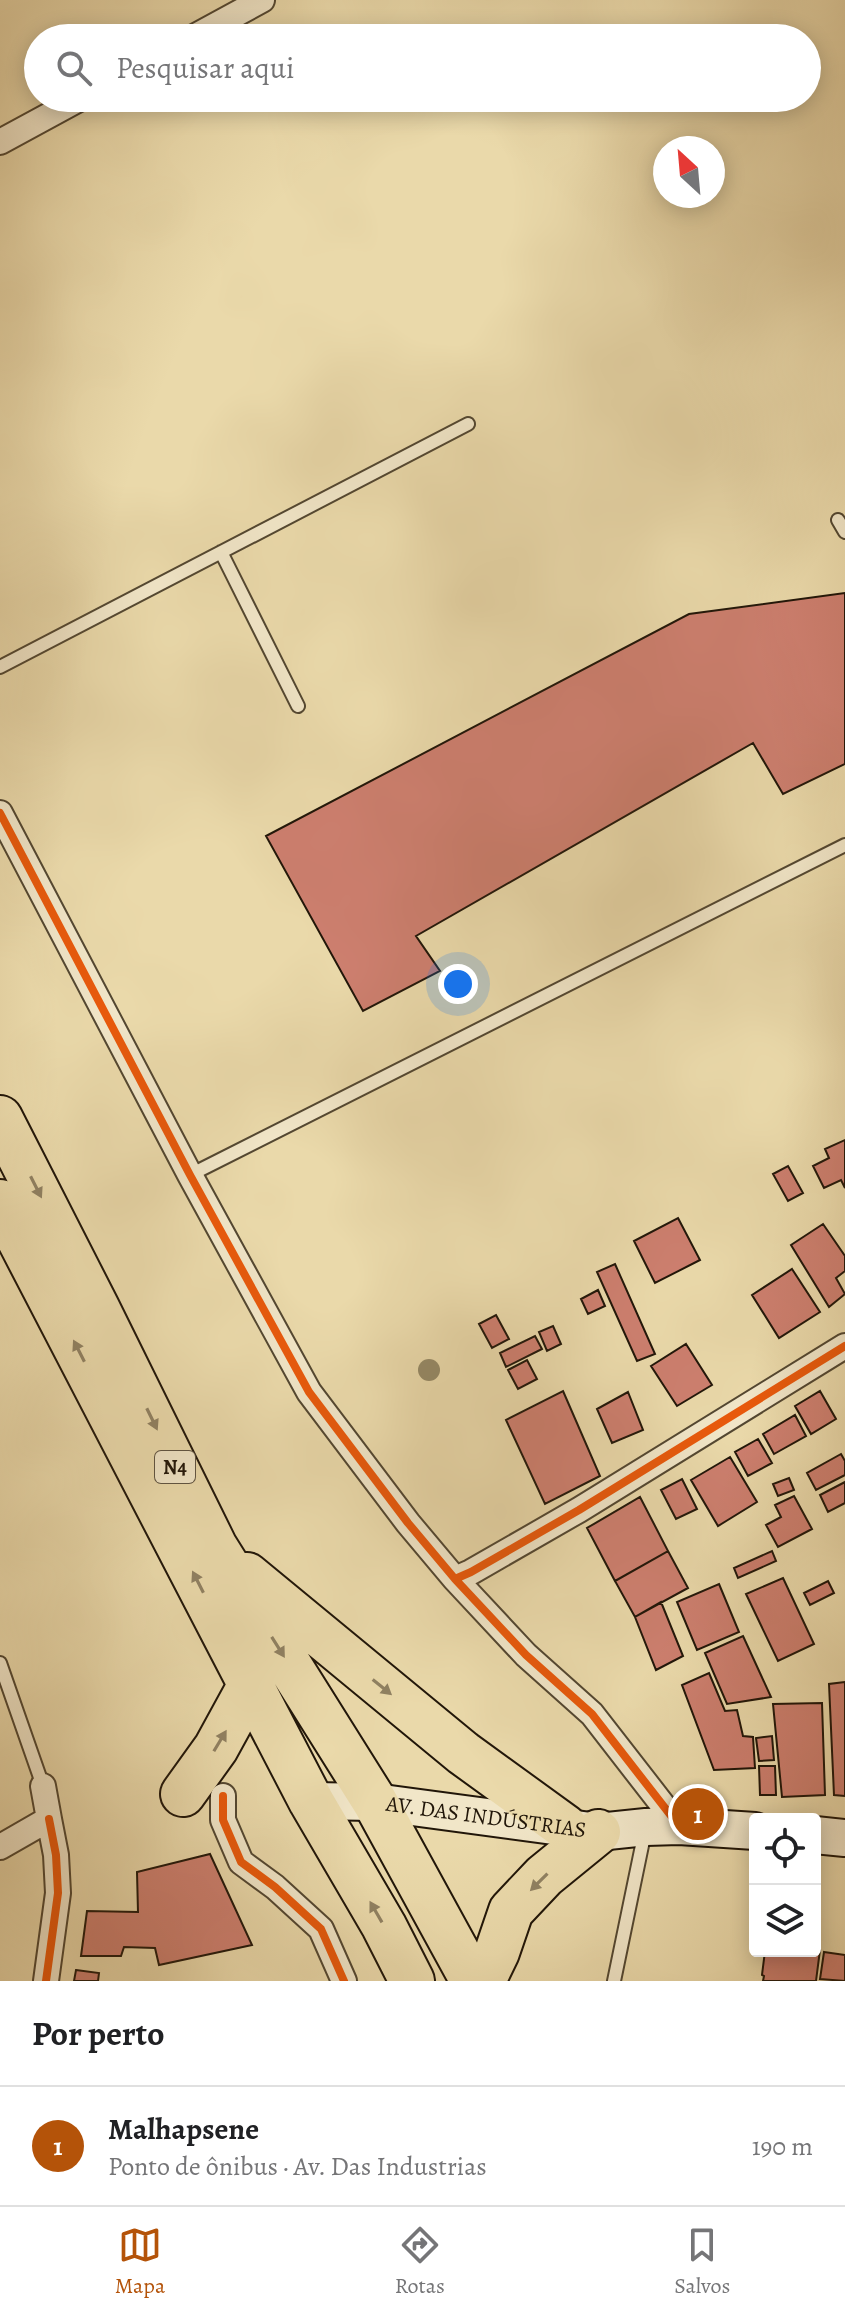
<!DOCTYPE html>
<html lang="pt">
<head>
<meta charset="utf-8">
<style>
	:root { --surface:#fff; --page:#f6f6f6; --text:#202124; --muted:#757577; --line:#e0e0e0; --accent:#b45309 }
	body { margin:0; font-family:Alegreya,serif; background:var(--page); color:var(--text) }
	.controls { position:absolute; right:24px; bottom:24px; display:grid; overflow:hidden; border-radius:8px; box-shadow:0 4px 20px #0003 }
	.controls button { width:72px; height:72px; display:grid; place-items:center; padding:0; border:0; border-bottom:2px solid var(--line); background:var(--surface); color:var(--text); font:40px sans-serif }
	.compass { position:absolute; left:653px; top:136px; width:72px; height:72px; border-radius:50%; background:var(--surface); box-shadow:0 4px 20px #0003; rotate:334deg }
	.you { position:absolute; left:458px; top:984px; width:28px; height:28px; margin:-20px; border:6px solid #fff; border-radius:50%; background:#1a73e8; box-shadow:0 0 0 12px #1a73e833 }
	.badge { display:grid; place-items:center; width:52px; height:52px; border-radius:50%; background:var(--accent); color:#fff; font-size:26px; font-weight:700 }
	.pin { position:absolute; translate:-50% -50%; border:4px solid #fff; box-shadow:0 2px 8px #0006 }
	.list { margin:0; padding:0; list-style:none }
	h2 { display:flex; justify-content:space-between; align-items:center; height:104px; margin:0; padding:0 32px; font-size:34px }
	h2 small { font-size:26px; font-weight:400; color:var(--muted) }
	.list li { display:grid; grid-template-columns:52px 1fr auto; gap:24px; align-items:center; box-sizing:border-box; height:120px; padding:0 32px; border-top:2px solid var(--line) }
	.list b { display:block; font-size:30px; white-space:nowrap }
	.list p { margin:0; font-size:26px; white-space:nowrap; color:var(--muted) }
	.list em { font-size:26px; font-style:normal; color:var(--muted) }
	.icon { flex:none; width:44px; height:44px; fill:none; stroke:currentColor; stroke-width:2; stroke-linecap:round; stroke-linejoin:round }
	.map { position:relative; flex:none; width:845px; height:1981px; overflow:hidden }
	.search { position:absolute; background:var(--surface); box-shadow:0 4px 20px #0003; left:24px; right:24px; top:24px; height:88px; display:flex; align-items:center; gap:20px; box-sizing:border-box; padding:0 28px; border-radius:44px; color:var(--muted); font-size:30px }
	.sheet { height:224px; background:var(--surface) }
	nav { display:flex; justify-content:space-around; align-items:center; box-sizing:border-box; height:112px; border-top:2px solid var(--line); background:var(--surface); font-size:22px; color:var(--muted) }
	nav a { display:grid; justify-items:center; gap:4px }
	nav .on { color:var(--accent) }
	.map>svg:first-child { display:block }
	.building { fill:#cd7f6f; stroke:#211609; stroke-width:2 }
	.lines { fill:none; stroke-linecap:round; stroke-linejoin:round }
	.lane-casing { stroke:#534731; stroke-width:16 }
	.street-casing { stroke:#534731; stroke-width:28 }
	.secondary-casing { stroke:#211609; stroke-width:40 }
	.highway-casing { stroke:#211609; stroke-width:48 }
	.lane { stroke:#f1e6c8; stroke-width:12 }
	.street { stroke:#f1e6c8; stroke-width:24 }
	.secondary { stroke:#f1e6c8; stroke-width:36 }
	.highway { stroke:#ead9aa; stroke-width:44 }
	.cycleway-casing { stroke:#f1e6c8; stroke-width:13 }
	.cycleway { stroke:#e8590c; stroke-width:8 }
	.tree { fill:#958966 }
	.oneway { fill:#908162 }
	.labels { text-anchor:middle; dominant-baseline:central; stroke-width:6; stroke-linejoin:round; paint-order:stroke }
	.shield { fill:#f1e6c8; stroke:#5f5442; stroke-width:2 }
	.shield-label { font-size:20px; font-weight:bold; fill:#211609 }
	.street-label { font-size:22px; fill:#211609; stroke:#f1e6c8 }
</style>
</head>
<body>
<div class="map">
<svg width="845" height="1981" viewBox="0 0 845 1981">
	<rect width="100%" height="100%" fill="#ead9aa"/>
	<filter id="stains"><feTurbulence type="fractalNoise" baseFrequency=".0025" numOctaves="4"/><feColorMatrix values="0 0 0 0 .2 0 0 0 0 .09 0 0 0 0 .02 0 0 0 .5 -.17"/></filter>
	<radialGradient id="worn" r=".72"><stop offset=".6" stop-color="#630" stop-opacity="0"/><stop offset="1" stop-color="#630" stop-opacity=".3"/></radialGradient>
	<!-- building -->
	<path class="building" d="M 845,593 L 845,764 L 783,794 L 753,743 L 416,936 L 440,971 L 363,1011 L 266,836 L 689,614 Z
		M 845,1140 L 845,1188 L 841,1180 L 824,1188 L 813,1166 L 829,1158 L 825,1149 Z
		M 788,1166 L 803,1193 L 788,1201 L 773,1174 Z
		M 678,1218 L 700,1260 L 655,1283 L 634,1241 Z
		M 823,1224 L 845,1256 L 845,1271 L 836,1278 L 845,1294 L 829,1307 L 791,1245 Z
		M 615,1264 L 655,1354 L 637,1361 L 597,1272 Z
		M 792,1269 L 820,1312 L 779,1338 L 752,1295 Z
		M 598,1290 L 605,1306 L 588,1314 L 581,1299 Z
		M 496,1315 L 509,1339 L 492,1348 L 479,1324 Z
		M 553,1326 L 561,1344 L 547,1351 L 539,1332 Z
		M 535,1336 L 542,1349 L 506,1367 L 500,1353 Z
		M 686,1344 L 712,1385 L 677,1406 L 651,1366 Z
		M 527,1360 L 537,1379 L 518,1389 L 508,1370 Z
		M 563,1391 L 600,1476 L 545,1504 L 506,1420 Z
		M 820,1391 L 836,1419 L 811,1434 L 795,1406 Z
		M 628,1392 L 643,1430 L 612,1443 L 597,1409 Z
		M 795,1415 L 806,1436 L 774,1454 L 763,1434 Z
		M 758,1439 L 772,1463 L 748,1476 L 735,1452 Z
		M 841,1454 L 845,1461 L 845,1475 L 816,1490 L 807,1473 Z
		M 730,1457 L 757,1502 L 718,1526 L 691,1480 Z
		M 789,1478 L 794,1490 L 778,1496 L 773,1484 Z
		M 682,1479 L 697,1509 L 676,1519 L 661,1490 Z
		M 845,1482 L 845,1503 L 828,1512 L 820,1495 Z
		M 794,1496 L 812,1529 L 778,1547 L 766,1525 L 781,1517 L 775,1505 Z
		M 640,1497 L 668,1551 L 615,1581 L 587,1528 Z
		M 668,1551 L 688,1588 L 635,1617 L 615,1581 Z
		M 772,1551 L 776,1561 L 738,1578 L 734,1568 Z
		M 783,1578 L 814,1644 L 778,1661 L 746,1594 Z
		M 828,1581 L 834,1593 L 810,1605 L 804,1593 Z
		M 719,1584 L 739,1632 L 697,1650 L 677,1602 Z
		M 661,1602 L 683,1656 L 656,1670 L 635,1617 Z
		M 743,1636 L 771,1697 L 727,1704 L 705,1653 Z
		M 709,1673 L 725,1711 L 737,1710 L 743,1736 L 753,1737 L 755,1768 L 714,1770 L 682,1685 Z
		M 845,1682 L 845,1796 L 834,1795 L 829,1684 Z
		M 822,1703 L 825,1795 L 782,1797 L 773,1704 Z
		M 772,1736 L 774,1760 L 759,1761 L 756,1738 Z
		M 759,1766 L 775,1766 L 776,1795 L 760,1795 Z
		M 210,1854 L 252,1945 L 159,1965 L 155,1948 L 124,1947 L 121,1956 L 81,1956 L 87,1911 L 138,1912 L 137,1872 Z
		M 815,1949 L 820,1950 L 816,1981 L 763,1981 L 764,1976 L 762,1975 L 765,1951 L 815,1951 Z
		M 824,1952 L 845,1955 L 845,1981 L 820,1979 Z
		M 76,1970 L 99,1973 L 98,1981 L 74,1981 Z"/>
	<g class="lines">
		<defs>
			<path id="lane" d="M 838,520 L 845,532
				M 221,552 L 298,706
				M 0,667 L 468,424
				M 190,1175 L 845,845
				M 0,1663 L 43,1786
				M 614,1981 L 645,1831"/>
			<path id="street" d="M 192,38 L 262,0
				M 0,142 L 81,98
				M 0,813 L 190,1175 L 309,1392 L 408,1523 L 455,1579
				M 223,1796 L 223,1820 L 241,1862 L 275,1887 L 321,1929 L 344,1981
				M 679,1826 L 592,1714 L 526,1655 L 455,1579 L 471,1572 L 579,1510 L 845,1346
				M 0,1847 L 49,1819 L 43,1786
				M 46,1981 L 58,1893 L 56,1855 L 49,1819"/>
			<g id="secondary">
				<path id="s1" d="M 311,1801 L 375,1802 L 598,1832 L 646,1827 L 679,1826 L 755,1831"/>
				<path d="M 815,1835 L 845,1838"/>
			</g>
			<path id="highway" d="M 0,1118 L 97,1308 L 215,1547 L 375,1802 L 473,1981
				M 0,1202 L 311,1801 L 384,1926 L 412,1981
				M 247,1575 L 463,1753 L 565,1827
				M 183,1794 L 216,1748 L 251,1684
				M 483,1981 L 497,1952 L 511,1911 L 544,1876 L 598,1832"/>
		</defs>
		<!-- lane casing -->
		<use href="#lane" class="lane-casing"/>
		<!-- street casing -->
		<use href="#street" class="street-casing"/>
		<!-- secondary casing -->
		<use href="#secondary" class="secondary-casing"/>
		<!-- highway casing -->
		<use href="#highway" class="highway-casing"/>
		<!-- lane -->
		<use href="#lane" class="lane"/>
		<!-- street -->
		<use href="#street" class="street"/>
		<!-- secondary -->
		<use href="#secondary" class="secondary"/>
		<!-- highway -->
		<use href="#highway" class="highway"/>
		<defs>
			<path id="cycleway" d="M 0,813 L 190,1175 L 309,1392 L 408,1523 L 455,1579
				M 223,1796 L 223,1820 L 241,1862 L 275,1887 L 321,1929 L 344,1981
				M 679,1826 L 592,1714 L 526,1655 L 455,1579 L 471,1572 L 579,1510 L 845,1346
				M 46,1981 L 58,1893 L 56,1855 L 49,1819"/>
		</defs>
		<!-- cycleway casing -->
		<use href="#cycleway" class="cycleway-casing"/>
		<!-- cycleway -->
		<use href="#cycleway" class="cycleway"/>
	</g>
	<!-- trees -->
	<circle class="tree" cx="429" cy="1370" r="11"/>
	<!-- one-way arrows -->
	<defs><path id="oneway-solid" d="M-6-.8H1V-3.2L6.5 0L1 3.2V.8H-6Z" transform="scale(2)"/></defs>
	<g class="oneway">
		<use href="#oneway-solid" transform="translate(36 1187) rotate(63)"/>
		<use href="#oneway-solid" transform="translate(79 1351) rotate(-117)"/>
		<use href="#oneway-solid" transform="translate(152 1419) rotate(64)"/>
		<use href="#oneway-solid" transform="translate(198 1582) rotate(-117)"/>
		<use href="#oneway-solid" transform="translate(278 1647) rotate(58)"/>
		<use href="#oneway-solid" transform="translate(382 1687) rotate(39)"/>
		<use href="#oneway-solid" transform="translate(220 1741) rotate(-59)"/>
		<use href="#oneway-solid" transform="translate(539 1882) rotate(135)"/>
		<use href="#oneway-solid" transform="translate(376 1912) rotate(-120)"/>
	</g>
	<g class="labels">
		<!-- shield labels -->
		<rect class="shield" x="155" y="1451" width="40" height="32" rx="6"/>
		<g class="shield-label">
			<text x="175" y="1467">N4</text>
		</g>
		<!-- street labels -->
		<g class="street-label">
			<text stroke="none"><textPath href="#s1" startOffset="176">AV. DAS INDÚSTRIAS</textPath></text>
		</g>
	</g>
	<rect width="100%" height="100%" filter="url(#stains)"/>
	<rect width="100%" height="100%" fill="url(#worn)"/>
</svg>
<div class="controls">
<button><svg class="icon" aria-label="locate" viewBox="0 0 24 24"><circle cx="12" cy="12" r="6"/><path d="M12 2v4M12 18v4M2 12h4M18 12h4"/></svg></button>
<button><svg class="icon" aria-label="layers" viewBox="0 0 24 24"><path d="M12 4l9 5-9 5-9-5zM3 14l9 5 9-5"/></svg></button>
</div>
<svg class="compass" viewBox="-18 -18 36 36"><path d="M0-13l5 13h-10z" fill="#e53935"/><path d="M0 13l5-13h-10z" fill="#757577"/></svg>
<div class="you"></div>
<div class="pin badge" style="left:698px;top:1814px">1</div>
<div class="search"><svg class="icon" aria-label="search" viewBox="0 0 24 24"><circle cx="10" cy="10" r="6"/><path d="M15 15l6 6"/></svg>Pesquisar aqui</div>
</div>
<section class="sheet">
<h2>Por perto<small></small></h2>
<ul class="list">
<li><span class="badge">1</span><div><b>Malhapsene</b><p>Ponto de ônibus · Av. Das Industrias</p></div><em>190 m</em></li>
</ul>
</section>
<nav>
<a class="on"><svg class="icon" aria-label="map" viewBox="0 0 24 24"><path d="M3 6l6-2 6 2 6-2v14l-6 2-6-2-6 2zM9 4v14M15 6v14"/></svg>Mapa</a>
<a><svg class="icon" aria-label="directions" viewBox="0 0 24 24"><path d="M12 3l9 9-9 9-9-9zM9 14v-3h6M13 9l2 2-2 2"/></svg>Rotas</a>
<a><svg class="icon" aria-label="saved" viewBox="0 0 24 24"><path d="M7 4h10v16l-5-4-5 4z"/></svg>Salvos</a>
</nav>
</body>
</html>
